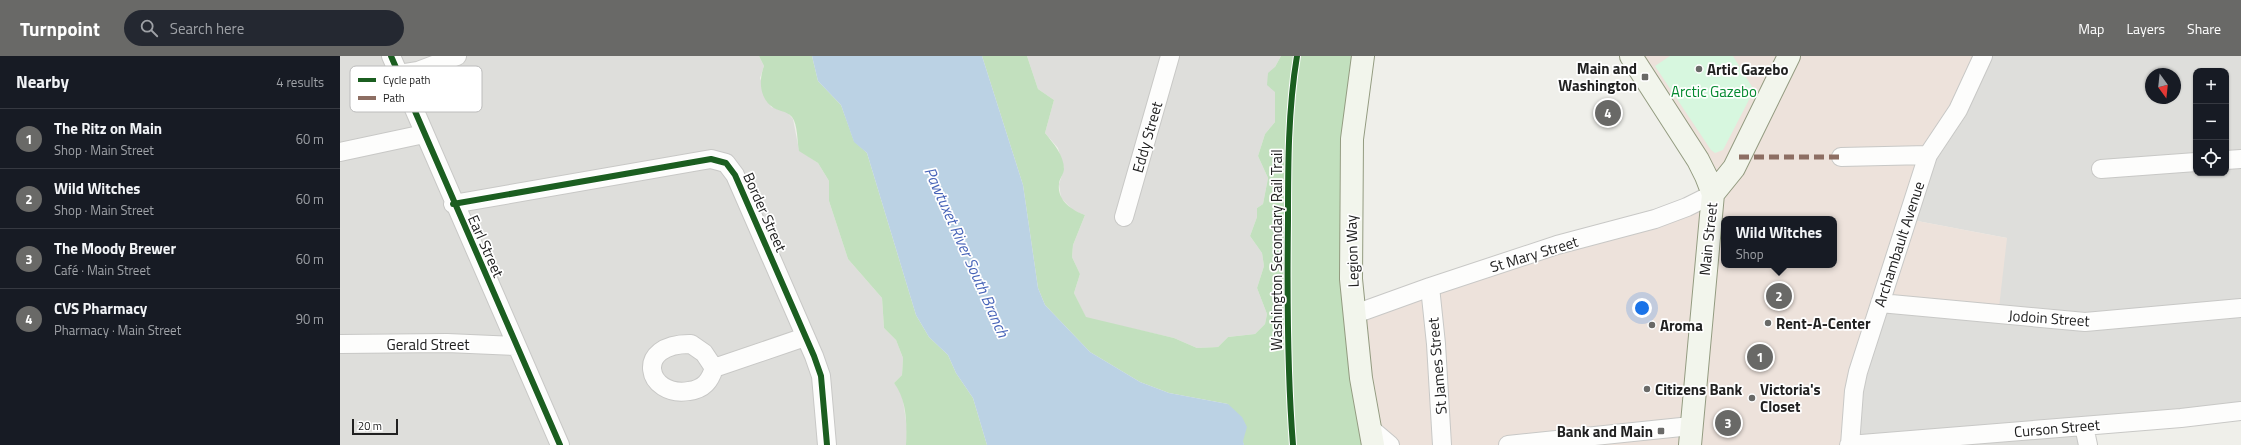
<!DOCTYPE html>
<html lang="en">
<head>
<meta charset="utf-8">
<style>
	:root { --surface:#171b24; --page:#242831; --text:#f1f3f6; --muted:#9ea1a6; --line:#363941; --accent:#696967 }
	body { margin:0; font-family:"Titillium Web",sans-serif; background:var(--page); color:var(--text) }
	.controls { position:absolute; right:12px; top:12px; display:grid; overflow:hidden; border-radius:8px; box-shadow:0 1px 3px #0004 }
	.controls button { width:36px; height:36px; display:grid; place-items:center; padding:0; border:0; border-bottom:1px solid var(--line); background:var(--surface); color:var(--text); font:20px sans-serif }
	.compass { position:absolute; left:1805px; top:12px; width:36px; height:36px; border-radius:50%; background:var(--surface); box-shadow:0 1px 3px #0004; rotate:165deg }
	.scale { position:absolute; left:12px; bottom:10px; width:46px; box-sizing:border-box; padding-left:4px; border:2px solid #212121; border-top:0; font-size:11px; line-height:14px; white-space:nowrap; color:#212121; -webkit-text-stroke:3px #fff; paint-order:stroke }
	.you { position:absolute; left:1302px; top:252px; width:14px; height:14px; margin:-10px; border:3px solid #fff; border-radius:50%; background:#1a73e8; box-shadow:0 0 0 6px #1a73e833 }
	.badge { display:grid; place-items:center; width:26px; height:26px; border-radius:50%; background:var(--accent); color:#fff; font-size:13px; font-weight:700 }
	.pin { position:absolute; translate:-50% -50%; border:2px solid #fff; box-shadow:0 1px 4px #0006 }
	.popup { position:absolute; left:1381px; top:160px; width:116px; height:52px; box-sizing:border-box; display:grid; place-content:center; border-radius:8px; background:var(--surface); filter:drop-shadow(0 1px 3px #0005); font-size:13px; white-space:nowrap; color:var(--muted) }
	.popup b { font-size:15px; color:var(--text) }
	.popup::after { content:''; position:absolute; left:50%; top:100%; margin-left:-8px; border:8px solid transparent; border-top-color:var(--surface) }
	.list { margin:0; padding:0; list-style:none }
	h2 { display:flex; justify-content:space-between; align-items:center; height:52px; margin:0; padding:0 16px; font-size:17px }
	h2 small { font-size:13px; font-weight:400; color:var(--muted) }
	.list li { display:grid; grid-template-columns:26px 1fr auto; gap:12px; align-items:center; box-sizing:border-box; height:60px; padding:0 16px; border-top:1px solid var(--line) }
	.list b { display:block; font-size:15px; white-space:nowrap }
	.list p { margin:0; font-size:13px; white-space:nowrap; color:var(--muted) }
	.list em { font-size:13px; font-style:normal; color:var(--muted) }
	.icon { flex:none; width:22px; height:22px; fill:none; stroke:currentColor; stroke-width:2; stroke-linecap:round; stroke-linejoin:round }
	.map { position:relative; flex:none; width:1901px; height:389px; overflow:hidden }
	header { display:flex; align-items:center; gap:24px; box-sizing:border-box; height:56px; padding:0 20px; background:var(--accent); color:#fff }
	header strong { font-size:19px }
	nav { display:flex; gap:22px; margin-inline-start:auto; font-size:14px }
	.search { width:280px; height:36px; background:var(--page); display:flex; align-items:center; gap:10px; box-sizing:border-box; padding:0 14px; border-radius:22px; color:var(--muted); font-size:15px }
	main { display:flex }
	aside { flex:1; background:var(--surface) }
	.map>svg:first-child { display:block }
	.residential { fill:#dededb; fill-rule:evenodd }
	.commercial { fill:#ede2db; fill-rule:evenodd }
	.forest { fill:#c2e0be }
	.park { fill:#d7f7df }
	.water { fill:#bbd2e4 }
	.lines { fill:none; stroke-linecap:round; stroke-linejoin:round }
	.minor-casing { stroke:#c8c8c6; stroke-width:20 }
	.secondary-casing { stroke:#939b80; stroke-width:24 }
	.minor { stroke:#fdfdfc; stroke-width:18 }
	.secondary { stroke:#f2f5ec; stroke-width:22 }
	.quiet { stroke:#8d6e63; stroke-width:5; stroke-dasharray:10 5; stroke-linecap:butt }
	.cycleway-casing { stroke:#fff; stroke-width:8 }
	.cycleway { stroke:#1b5e20; stroke-width:6 }
	.poi-dot { fill:#696967; stroke:#fff; stroke-width:1.5 }
	.labels { text-anchor:middle; dominant-baseline:central; stroke-width:3.5; stroke-linejoin:round; paint-order:stroke }
	.poi-label { font-size:15px; font-weight:bold; fill:#212121; stroke:#fff; text-anchor:start }
	.park-label { font-size:15px; fill:#058930; stroke:#fff }
	.street-label { font-size:15px; fill:#212121; stroke:#fff }
	.water-label { font-size:16px; font-style:italic; fill:#4663b8; stroke:#fff }
	.key { fill:#fff; stroke:#bcbcbc; stroke-width:1 }
	.key-label { font-size:11px; fill:#212121 }
</style>
</head>
<body>
<header>
<strong>Turnpoint</strong>
<div class="search"><svg class="icon" aria-label="search" viewBox="0 0 24 24"><circle cx="10" cy="10" r="6"/><path d="M15 15l6 6"/></svg>Search here</div>
<nav><a>Map</a><a>Layers</a><a>Share</a></nav>
</header>
<main>
<aside>
<h2>Nearby<small>4 results</small></h2>
<ul class="list">
<li><span class="badge">1</span><div><b>The Ritz on Main</b><p>Shop · Main Street</p></div><em>60 m</em></li>
<li><span class="badge">2</span><div><b>Wild Witches</b><p>Shop · Main Street</p></div><em>60 m</em></li>
<li><span class="badge">3</span><div><b>The Moody Brewer</b><p>Café · Main Street</p></div><em>60 m</em></li>
<li><span class="badge">4</span><div><b>CVS Pharmacy</b><p>Pharmacy · Main Street</p></div><em>90 m</em></li>
</ul>
</aside>
<div class="map">
<svg width="1901" height="389" viewBox="0 0 1901 389">
	<rect width="100%" height="100%" fill="#efefea"/>
	<!-- residential -->
	<path class="residential" d="M 0,0 L 419,0 L 424,10 L 420,22 L 431,51 L 447,56 L 453,63 L 459,94 L 478,107 L 489,125 L 489,145 L 508,203 L 542,242 L 544,272 L 556,284 L 563,302 L 562,319 L 554,327 L 562,337 L 567,372 L 566,389 L 0,389 Z
		M 687,0 L 941,0 L 935,11 L 935,66 L 925,78 L 918,100 L 928,122 L 923,148 L 917,152 L 917,161 L 910,180 L 922,197 L 924,210 L 917,232 L 927,258 L 925,268 L 915,278 L 888,281 L 878,291 L 857,292 L 834,282 L 746,262 L 734,237 L 740,218 L 732,201 L 733,189 L 745,159 L 734,155 L 721,142 L 719,128 L 724,113 L 718,92 L 705,77 L 714,44 L 698,33 Z
		M 1644,0 L 1901,0 L 1901,356 L 1753,371 L 1746,389 L 1510,389 L 1539,249 L 1667,182 L 1572,164 L 1591,97 ZM 1856,15 L 1886,15 L 1886,117 L 1856,117 ZM 1811,18 L 1835,18 L 1835,42 L 1811,42 Z"/>
	<!-- commercial -->
	<path class="commercial" d="M 1289,0 L 1644,0 L 1591,97 L 1572,164 L 1667,182 L 1658,260 L 1539,249 L 1510,389 L 1049,389 L 1038,382 L 1017,259 L 1370,150 ZM 1384,163 L 1494,163 L 1494,209 L 1384,209 Z"/>
	<!-- forest -->
	<path class="forest" d="M 419,0 L 472,0 L 478,25 L 501,49 L 514,85 L 527,97 L 576,259 L 589,281 L 608,299 L 616,317 L 633,342 L 647,389 L 566,389 C 567,368 567,344 554,327 L 562,319 L 563,302 L 556,284 L 544,272 L 542,242 L 508,203 L 489,145 L 489,125 L 478,107 L 459,95 C 457,85 458,69 452,61 C 446,54 438,56 431,50 C 419,40 419,23 424,10 Z
		M 642,0 L 687,0 L 698,33 L 714,44 L 705,77 C 713,87 724,99 724,113 C 724,118 719,123 719,128 C 717,144 731,154 745,159 L 733,189 L 732,201 L 740,218 L 734,237 L 746,261 L 834,282 L 857,292 L 878,291 L 888,281 L 915,278 L 925,268 L 927,258 L 917,232 L 924,210 L 922,197 L 910,180 L 917,161 L 917,152 L 923,148 L 928,122 L 918,100 L 925,78 L 935,66 L 935,36 L 927,29 L 928,17 L 935,11 L 941,0 L 1023,0 L 1012,76 L 1032,389 L 904,389 L 888,348 L 829,337 L 800,326 L 750,296 L 705,249 L 698,232 L 683,129 Z"/>
	<!-- park -->
	<path class="park" d="M 1330,0 L 1393,0 L 1414,34 L 1383,94 L 1375,97 L 1371,94 L 1315,10 Z"/>
	<!-- water -->
	<path class="water" d="M 472,0 L 642,0 L 683,129 L 698,232 L 705,249 L 750,296 L 800,326 L 829,337 L 888,348 L 902,361 L 907,371 L 903,385 L 904,389 L 647,389 L 633,342 L 616,317 L 608,299 L 589,281 L 576,259 L 527,97 L 514,86 L 501,49 L 478,25 Z"/>
	<g class="lines">
		<defs>
			<path id="minor" d="M 51,0 L 220,389
				M 59,18 L 78,15 L 117,0
				M 0,96 L 84,78
				M 1501,101 L 1588,99
				M 1886,104 L 1901,103
				M 1761,113 L 1856,106
				M 113,148 L 371,103 L 386,107 L 395,119 L 474,300 L 481,320 L 487,389
				M 784,161 L 830,0
				M 1090,231 L 1096,288 L 1102,389
				M 1540,247 L 1745,266 L 1901,252
				M 1015,258 L 1090,231 L 1217,189 L 1315,163 L 1347,151 L 1373,138
				M 0,288 L 107,287 L 176,290
				M 351,288 L 364,297 L 374,312 C 370,325 364,333 349,335 C 306,342 293,287 351,288 Z
				M 374,312 L 465,281
				M 1744,370 L 1748,389
				M 1030,372 L 1050,389
				M 1168,389 L 1351,370
				M 1509,389 L 1841,362 L 1901,355
				M 1510,389 L 1514,335 L 1518,316 L 1588,99 L 1618,54 L 1643,0"/>
			<path id="secondary" d="M 1023,0 L 1012,83 L 1011,223 L 1021,322 L 1033,389
				M 1291,0 L 1358,104 L 1366,120 L 1373,138 L 1350,389
				M 1373,138 L 1394,112 L 1449,0"/>
		</defs>
		<!-- minor casing -->
		<use href="#minor" class="minor-casing"/>
		<!-- secondary casing -->
		<use href="#secondary" class="secondary-casing"/>
		<!-- minor -->
		<use href="#minor" class="minor"/>
		<!-- secondary -->
		<use href="#secondary" class="secondary"/>
		<!-- quiet -->
		<path class="quiet" d="M 1399,101 L 1501,101"/>
		<defs>
			<path id="cycleway" d="M 51,0 L 220,389
				M 113,148 L 371,103 L 386,107 L 395,119 L 474,300 L 481,320 L 487,389
				M 953,389 C 947,314 947,239 948,164 C 948,110 948,54 957,0"/>
		</defs>
		<!-- cycleway casing -->
		<use href="#cycleway" class="cycleway-casing"/>
		<!-- cycleway -->
		<use href="#cycleway" class="cycleway"/>
	</g>
	<!-- markers -->
	<g class="poi-dot">
		<circle cx="1359" cy="13" r="4"/>
		<rect x="1301" y="17" width="8" height="8" rx="2"/>
		<circle cx="1428" cy="267" r="4"/>
		<circle cx="1312" cy="269" r="4"/>
		<circle cx="1307" cy="333" r="4"/>
		<circle cx="1412" cy="342" r="4"/>
		<rect x="1317" y="371" width="8" height="8" rx="2"/>
	</g>
	<g class="labels">
		<!-- poi labels -->
		<g class="poi-label">
			<text x="1297" y="12" text-anchor="end">Main and<tspan x="1297" dy="17">Washington</tspan></text>
			<text x="1367" y="13">Artic Gazebo</text>
			<text x="1436" y="267">Rent-A-Center</text>
			<text x="1320" y="269">Aroma</text>
			<text x="1315" y="333">Citizens Bank</text>
			<text x="1420" y="333">Victoria's<tspan x="1420" dy="17">Closet</tspan></text>
			<text x="1313" y="375" text-anchor="end">Bank and Main</text>
		</g>
		<!-- park labels -->
		<g class="park-label">
			<text x="1374" y="35">Arctic Gazebo</text>
		</g>
		<!-- street labels -->
		<g class="street-label">
			<text transform="translate(807 81) rotate(-74)">Eddy Street</text>
			<text transform="translate(425 156) rotate(66)">Border Street</text>
			<text transform="translate(1368 183) rotate(-84)">Main Street</text>
			<text transform="translate(1559 188) rotate(-72)">Archambault Avenue</text>
			<text transform="translate(146 190) rotate(66)">Earl Street</text>
			<text transform="translate(936 194) rotate(-90)">Washington Secondary Rail Trail</text>
			<text transform="translate(1012 195) rotate(-92)">Legion Way</text>
			<text transform="translate(1194 198) rotate(-17)">St Mary Street</text>
			<text transform="translate(1709 262) rotate(4)">Jodoin Street</text>
			<text x="88" y="288">Gerald Street</text>
			<text transform="translate(1097 310) rotate(-95)">St James Street</text>
			<text transform="translate(1717 372) rotate(-5)">Curson Street</text>
		</g>
		<!-- water labels -->
		<g class="water-label">
			<text transform="translate(627 196) rotate(66)">Pawtuxet River South Branch</text>
		</g>
	</g>
	<!-- legend -->
	<rect x="10" y="10" width="132" height="46" rx="6" class="key"/>
	<rect x="18" y="22" width="18" height="4" fill="#1b5e20"/>
	<rect x="18" y="40" width="18" height="4" fill="#8d6e63"/>
	<g class="key-label">
		<text x="43" y="28">Cycle path</text>
		<text x="43" y="46">Path</text>
	</g>
</svg>
<div class="controls">
<button>+</button>
<button>−</button>
<button><svg class="icon" aria-label="locate" viewBox="0 0 24 24"><circle cx="12" cy="12" r="6"/><path d="M12 2v4M12 18v4M2 12h4M18 12h4"/></svg></button>
</div>
<svg class="compass" viewBox="-18 -18 36 36"><path d="M0-13l5 13h-10z" fill="#e53935"/><path d="M0 13l5-13h-10z" fill="#9ea1a6"/></svg>
<div class="scale">20 m</div>
<div class="you"></div>
<div class="pin badge" style="left:1420px;top:301px">1</div>
<div class="pin badge" style="left:1439px;top:240px">2</div>
<div class="popup"><b>Wild Witches</b>Shop</div>
<div class="pin badge" style="left:1388px;top:367px">3</div>
<div class="pin badge" style="left:1268px;top:57px">4</div>
</div>
</main>
</body>
</html>
